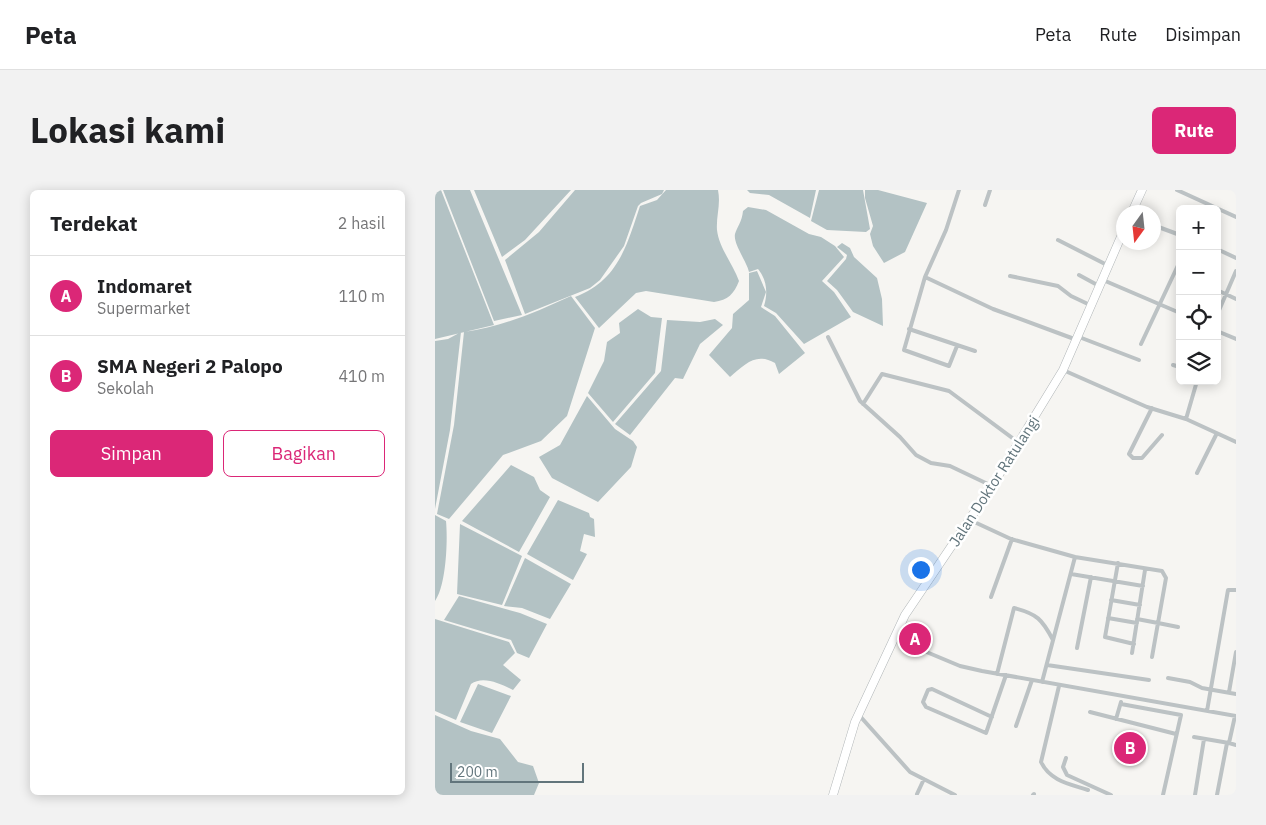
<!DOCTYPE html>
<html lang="id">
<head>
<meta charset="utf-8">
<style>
	:root { --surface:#fff; --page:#f2f2f2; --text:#202124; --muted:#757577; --line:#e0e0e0; --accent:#db2777 }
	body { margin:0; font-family:"IBM Plex Sans",sans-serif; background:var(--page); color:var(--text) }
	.controls { position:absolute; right:15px; top:15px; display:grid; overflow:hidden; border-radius:8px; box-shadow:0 2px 12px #0003 }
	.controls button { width:45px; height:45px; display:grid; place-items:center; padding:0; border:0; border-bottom:1px solid var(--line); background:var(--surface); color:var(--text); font:25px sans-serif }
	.compass { position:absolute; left:681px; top:15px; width:45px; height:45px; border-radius:50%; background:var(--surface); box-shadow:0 2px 12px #0003; rotate:195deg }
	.scale { position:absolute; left:15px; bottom:12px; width:134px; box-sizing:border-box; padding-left:5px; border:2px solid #62757c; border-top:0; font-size:14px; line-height:18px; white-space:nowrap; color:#62757c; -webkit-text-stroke:4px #fff; paint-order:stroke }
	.you { position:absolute; left:485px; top:379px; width:18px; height:18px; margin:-12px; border:4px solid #fff; border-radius:50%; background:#1a73e8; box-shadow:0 0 0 8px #1a73e833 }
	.badge { display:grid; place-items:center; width:32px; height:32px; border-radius:50%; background:var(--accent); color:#fff; font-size:16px; font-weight:700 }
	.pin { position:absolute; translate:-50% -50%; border:2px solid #fff; box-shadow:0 1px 5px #0006 }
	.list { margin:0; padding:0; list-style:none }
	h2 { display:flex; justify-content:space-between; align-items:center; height:65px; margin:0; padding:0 20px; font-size:21px }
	h2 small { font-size:16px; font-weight:400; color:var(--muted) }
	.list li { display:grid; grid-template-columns:32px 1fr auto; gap:15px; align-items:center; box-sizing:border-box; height:80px; padding:0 20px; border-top:1px solid var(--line) }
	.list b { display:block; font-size:19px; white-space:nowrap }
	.list p { margin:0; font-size:16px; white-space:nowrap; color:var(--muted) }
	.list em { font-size:16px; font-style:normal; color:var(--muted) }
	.actions { display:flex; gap:10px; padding:15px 20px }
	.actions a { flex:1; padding:11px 0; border:1px solid var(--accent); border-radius:8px; text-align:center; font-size:18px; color:var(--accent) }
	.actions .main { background:var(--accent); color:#fff }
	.icon { flex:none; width:28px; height:28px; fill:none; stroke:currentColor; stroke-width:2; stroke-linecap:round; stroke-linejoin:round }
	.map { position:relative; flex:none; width:801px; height:605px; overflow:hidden; border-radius:8px }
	header { display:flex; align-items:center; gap:30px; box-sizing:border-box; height:70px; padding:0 25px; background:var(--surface); border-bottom:1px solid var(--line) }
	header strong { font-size:24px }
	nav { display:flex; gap:28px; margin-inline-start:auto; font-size:18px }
	.intro { display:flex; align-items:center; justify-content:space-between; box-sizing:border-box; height:120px; padding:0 30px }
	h1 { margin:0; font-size:35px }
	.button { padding:12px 22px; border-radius:8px; background:var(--accent); color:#fff; font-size:18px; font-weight:700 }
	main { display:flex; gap:30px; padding:0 30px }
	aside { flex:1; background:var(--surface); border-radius:8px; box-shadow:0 2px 12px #0003 }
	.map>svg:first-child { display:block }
	.water { fill:#b3c2c4 }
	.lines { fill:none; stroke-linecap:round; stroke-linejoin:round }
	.highway-casing { stroke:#b0b5b7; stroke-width:9 }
	.street { stroke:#bcc2c4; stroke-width:4 }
	.highway { stroke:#fff; stroke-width:8 }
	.labels { text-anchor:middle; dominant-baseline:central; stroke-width:5; stroke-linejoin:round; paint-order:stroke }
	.street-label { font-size:15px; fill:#62757c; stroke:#fff }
</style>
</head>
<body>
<header>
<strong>Peta</strong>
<nav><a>Peta</a><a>Rute</a><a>Disimpan</a></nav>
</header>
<div class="intro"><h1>Lokasi kami</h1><a class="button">Rute</a></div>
<main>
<aside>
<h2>Terdekat<small>2 hasil</small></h2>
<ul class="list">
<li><span class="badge">A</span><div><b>Indomaret</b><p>Supermarket</p></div><em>110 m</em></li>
<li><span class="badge">B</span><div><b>SMA Negeri 2 Palopo</b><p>Sekolah</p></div><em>410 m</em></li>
</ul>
<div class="actions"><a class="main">Simpan</a><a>Bagikan</a></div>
</aside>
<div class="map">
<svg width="801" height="605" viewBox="0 0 801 605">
	<rect width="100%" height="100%" fill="#f6f5f2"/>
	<!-- water -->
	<path class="water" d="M 0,0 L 6,0 L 59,135 L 0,149 Z
		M 8,0 L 35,0 L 87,125 L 59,131 Z
		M 39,0 L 136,0 L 90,50 L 67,67 Z
		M 140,0 L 229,0 L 227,4 L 206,13 L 203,16 L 189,56 L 165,90 L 155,98 L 90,124 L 70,70 L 104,42 Z
		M 231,0 L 283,0 C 286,15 281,26 282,40 C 284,58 298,74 304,91 C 299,104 293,110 279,112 L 211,101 L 201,103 L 164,138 L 140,107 C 183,91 192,55 205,16 L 222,10 Z
		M 312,0 L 381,0 L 375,28 L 334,5 L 315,3 Z
		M 384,0 L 428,0 L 435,39 L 431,42 L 392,40 L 376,31 Z
		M 430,0 L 443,0 L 492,13 L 470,62 L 449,73 L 438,56 L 435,44 L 438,36 L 430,8 Z
		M 313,17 L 331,20 L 374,44 L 386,47 L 400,56 L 409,67 L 387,91 L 399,102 L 416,127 L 369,154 L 341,123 L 329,116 C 333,103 332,90 323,79 L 314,82 C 312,72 298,54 300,44 C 302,37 307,32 308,21 Z
		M 407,53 L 415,58 L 419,67 L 442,88 L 447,109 L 448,136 L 418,122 L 402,100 L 392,91 L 411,69 L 412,65 L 402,57 Z
		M 322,81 L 331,102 L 326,117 L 340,126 L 370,163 L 344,184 L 340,173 C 321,162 310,174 295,187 L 274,165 L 297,138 L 298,124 L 314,110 L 314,83 Z
		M 136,106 L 160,138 L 132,226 L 106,251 L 68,265 L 14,329 L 2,324 L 19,235 L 29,142 C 67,137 101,122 136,106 Z
		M 203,119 L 216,127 L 227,128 L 220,183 L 178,232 L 153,203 L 169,171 L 172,152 L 185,143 L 184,133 Z
		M 280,129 L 288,135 L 265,154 L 248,189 L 240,188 L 195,245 L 180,234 L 226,181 L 232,130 L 265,132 Z
		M 26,142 L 15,240 L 0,319 L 0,151 L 13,149 Z
		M 152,206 L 180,239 L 198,251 L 202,257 L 196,277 L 163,312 L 117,288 L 104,267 L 125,255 Z
		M 76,275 L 99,287 L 105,300 L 115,307 L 84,362 L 27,331 Z
		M 123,310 L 154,323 L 155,327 L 159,329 L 160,347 L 149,344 L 145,361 L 152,364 L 138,390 L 92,364 Z
		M 0,325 L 11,331 C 13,351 11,396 0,411 Z
		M 25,334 L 87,366 L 67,415 L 22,404 Z
		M 90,368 L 136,394 L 115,429 L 87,418 L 69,416 Z
		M 24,406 L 85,423 L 112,434 L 94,468 L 82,463 L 76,450 L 9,430 Z
		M 0,429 L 74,452 L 80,463 L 68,475 L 86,490 L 78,500 C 66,494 48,485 36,494 L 21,530 L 0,521 Z
		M 43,494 L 76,506 L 57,543 L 25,532 Z
		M 0,525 L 36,541 L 65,549 L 83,572 L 98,576 L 104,593 L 99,605 L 0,605 Z"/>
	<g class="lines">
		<defs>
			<path id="highway" d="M 697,22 L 707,0
				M 398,605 L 420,532 L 470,425 L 557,296 L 628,180 L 688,42"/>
		</defs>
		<!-- highway casing -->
		<use href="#highway" class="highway-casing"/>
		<!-- street -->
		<path class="street" d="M 524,0 L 511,40 L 490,87 L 558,119 L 642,150
			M 742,0 L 801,27
			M 550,15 L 555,0
			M 718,35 L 745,45
			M 623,50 L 674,76
			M 782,59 L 801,68
			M 644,85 L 666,97
			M 575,86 L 623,96 L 636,106 L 655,115
			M 490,87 L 469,160 L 514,176 L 522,156
			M 668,90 L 745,123
			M 782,100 L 801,109
			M 782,125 L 801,81
			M 474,139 L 540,161
			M 782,141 L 801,149
			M 393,147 L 425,211 L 465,247 L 481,265 L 496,273 L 515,276 L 557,296
			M 644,147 L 704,170
			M 706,154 L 745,71
			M 738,175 L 745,177
			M 628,180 L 712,217 L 751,229 L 801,252
			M 428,214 L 447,184 L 514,201 L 584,253
			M 717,218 L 694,264 L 698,268 L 707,268 L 727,245
			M 751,229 L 762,191
			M 762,283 L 781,245
			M 535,330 L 576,349 L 640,367 L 607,492
			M 640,367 L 727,381 L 731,388 L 723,433 L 743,437
			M 683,373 L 670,447 L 699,454
			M 636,384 L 708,396
			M 556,407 L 577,349
			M 676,410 L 705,415
			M 673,428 L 702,433
			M 702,429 L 723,433 L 717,467
			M 458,448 L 525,476 L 547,481 L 801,526
			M 642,458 L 656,387
			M 697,463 L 710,380
			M 612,475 L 714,490
			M 562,484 L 579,418 C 602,424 607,429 618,450
			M 733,488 L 755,492 L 767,498 L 801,504
			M 624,496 L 606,572 C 615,591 635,594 653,600
			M 794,502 L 801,462
			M 686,514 L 746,525 L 728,605
			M 772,521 L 793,400 L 801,400
			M 655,522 L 741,544
			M 424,525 L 475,582 L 520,605
			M 800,526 L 794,553 L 801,555
			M 557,527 L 497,499 L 493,500 L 488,512 L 491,517 L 551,543 L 571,485
			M 681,529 L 686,512
			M 581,536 L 597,490
			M 759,547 L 794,553
			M 631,568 L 628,577 L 632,585 L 676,605
			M 482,604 L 489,589
			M 598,605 L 599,604
			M 760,605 L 769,549
			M 782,605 L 792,553"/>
		<!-- highway -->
		<use href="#highway" class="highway"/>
	</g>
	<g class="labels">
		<!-- street labels -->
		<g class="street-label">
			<text transform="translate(559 291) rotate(-57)">Jalan Doktor Ratulangi</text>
		</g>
	</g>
</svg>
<div class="controls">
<button>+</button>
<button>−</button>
<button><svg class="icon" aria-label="locate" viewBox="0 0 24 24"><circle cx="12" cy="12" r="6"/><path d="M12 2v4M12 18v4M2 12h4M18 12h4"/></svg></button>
<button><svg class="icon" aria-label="layers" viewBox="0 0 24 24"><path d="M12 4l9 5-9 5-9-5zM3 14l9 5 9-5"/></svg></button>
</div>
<svg class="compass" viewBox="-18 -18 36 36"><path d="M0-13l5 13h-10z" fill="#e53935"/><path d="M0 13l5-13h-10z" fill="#757577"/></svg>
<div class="scale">200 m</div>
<div class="you"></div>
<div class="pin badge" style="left:480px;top:449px">A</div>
<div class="pin badge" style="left:695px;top:558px">B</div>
</div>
</main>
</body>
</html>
